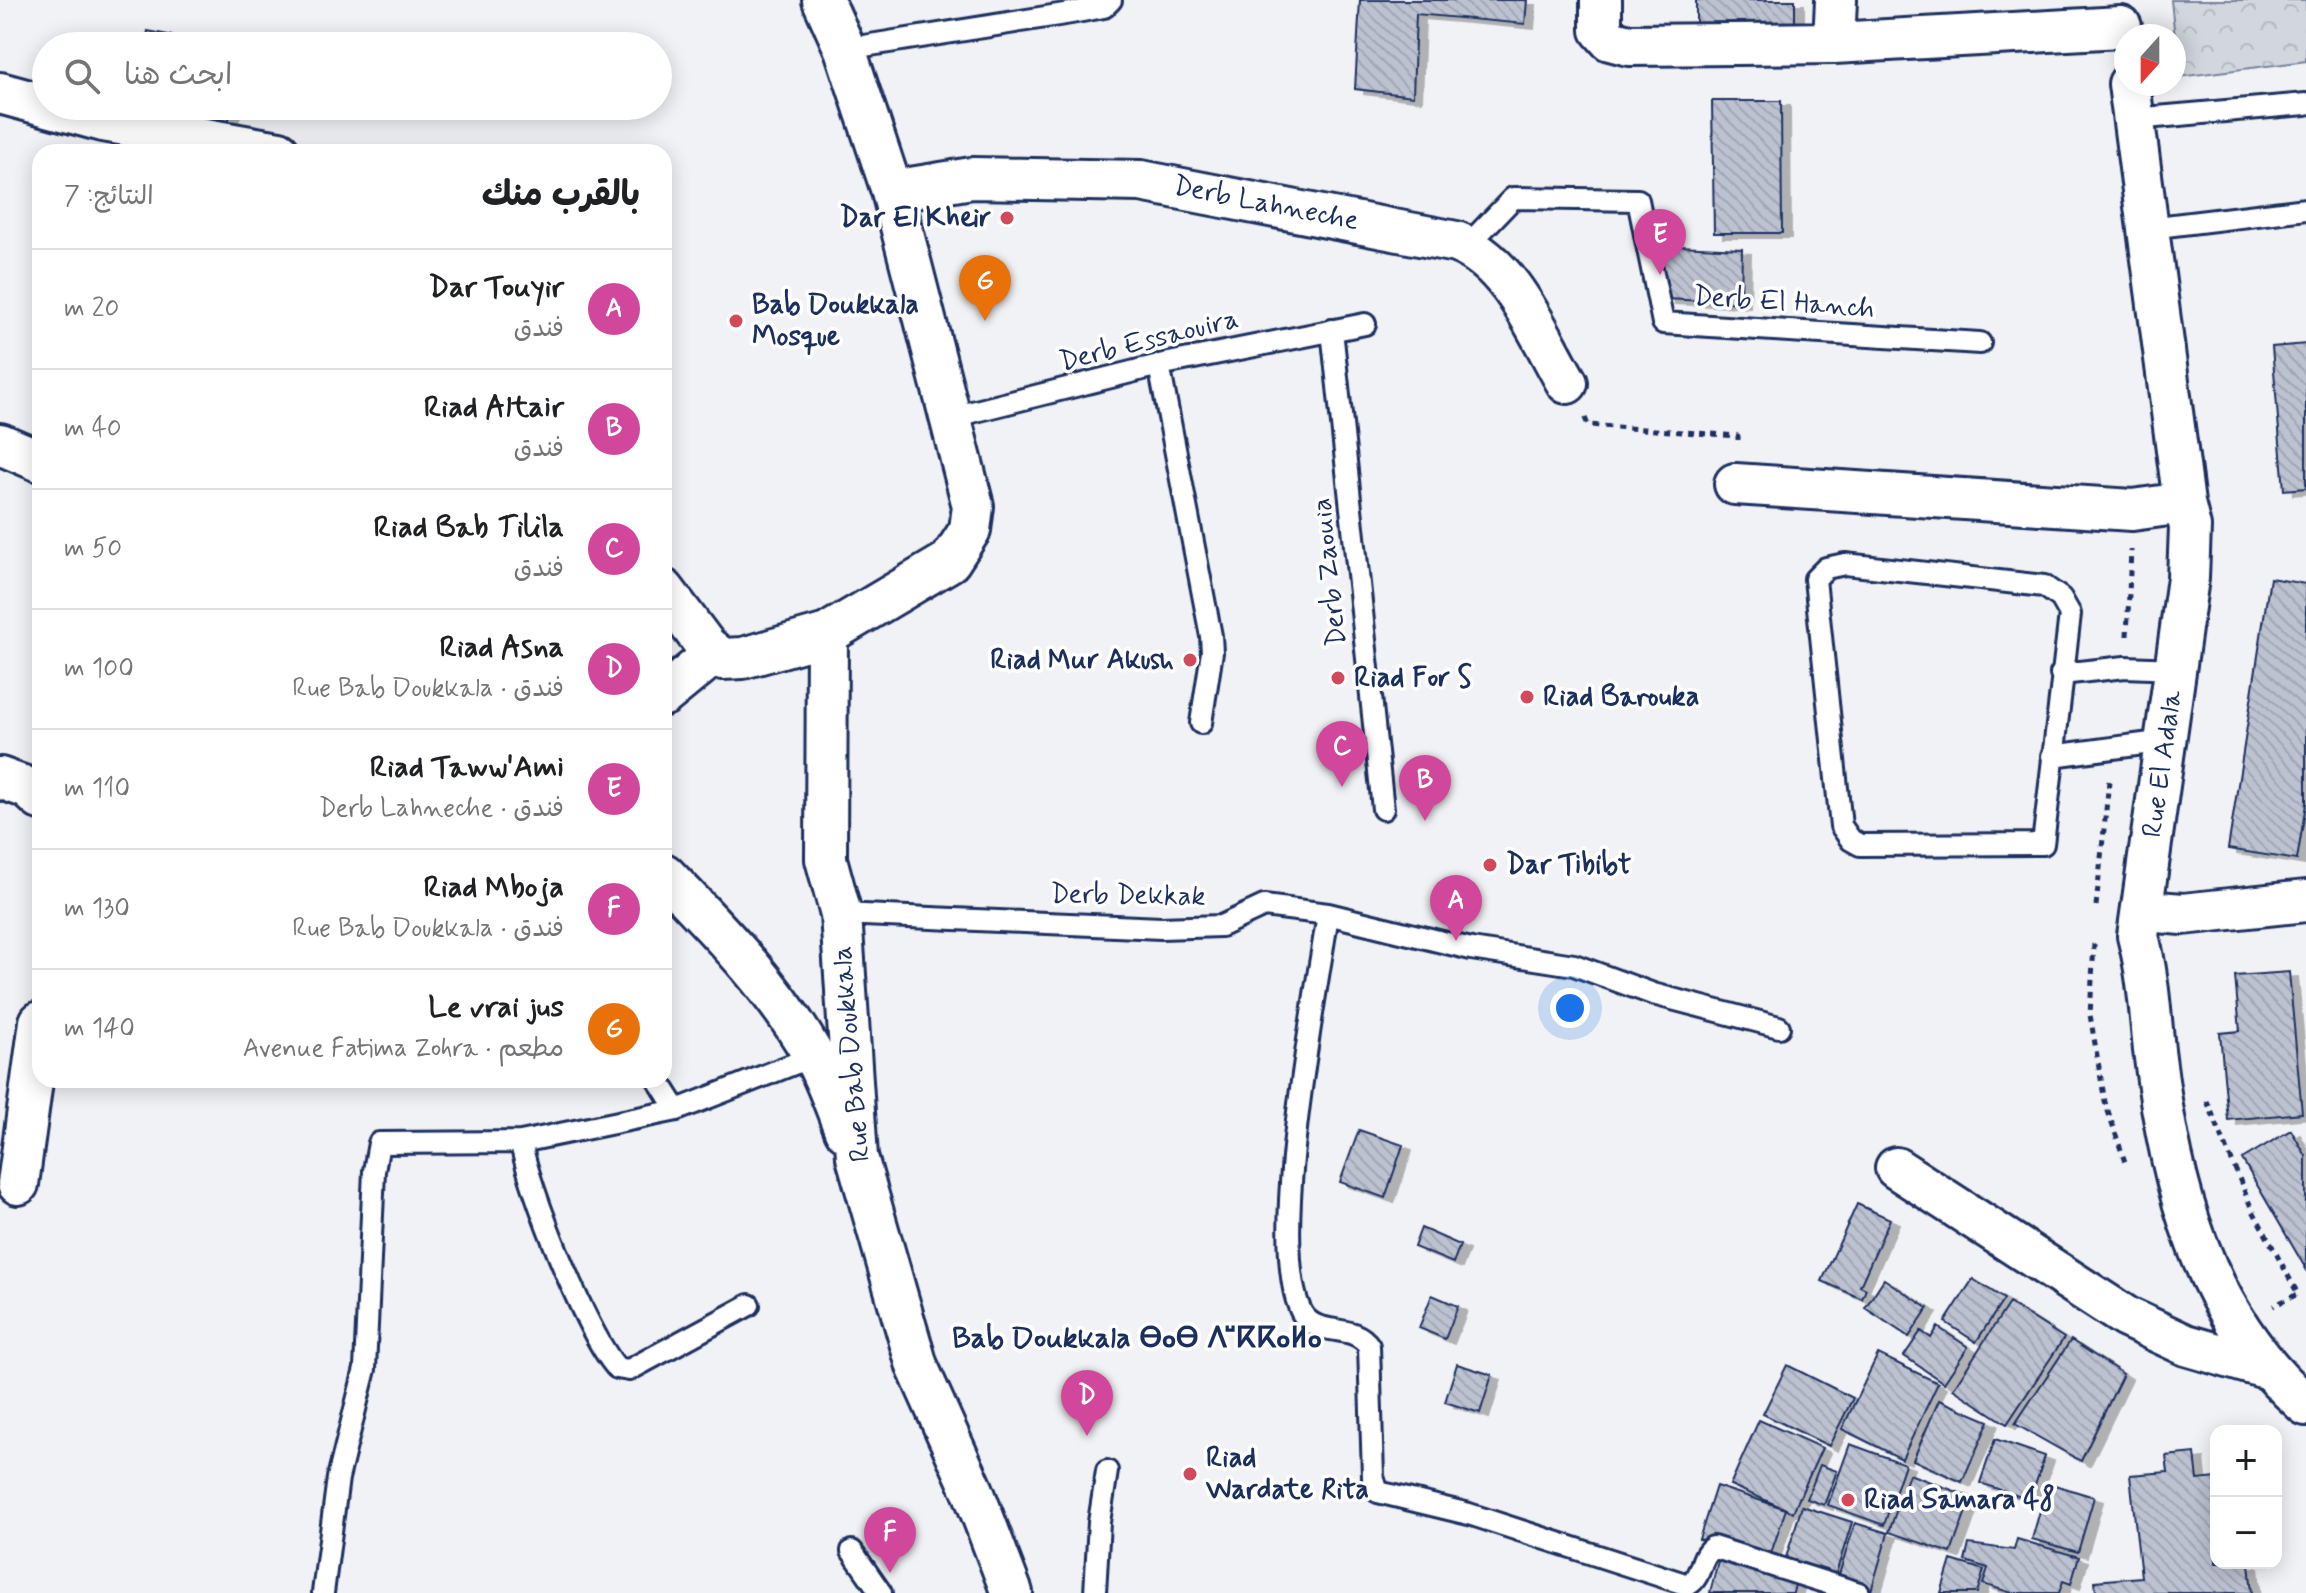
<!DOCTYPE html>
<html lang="ar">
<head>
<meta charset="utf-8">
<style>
	:root { --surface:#fff; --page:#f6f6f6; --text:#202124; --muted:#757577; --line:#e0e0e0; --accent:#7c3aed }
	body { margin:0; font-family:Mynerve,"Playpen Sans Arabic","Noto Sans Tifinagh",sans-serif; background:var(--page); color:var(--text); direction:rtl }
	.controls { position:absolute; right:24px; bottom:24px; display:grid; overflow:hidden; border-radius:16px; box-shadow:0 4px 20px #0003 }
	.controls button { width:72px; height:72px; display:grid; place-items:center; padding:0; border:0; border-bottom:2px solid var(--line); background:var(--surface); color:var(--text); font:40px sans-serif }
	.compass { position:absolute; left:2114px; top:24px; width:72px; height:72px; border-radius:50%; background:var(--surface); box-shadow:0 4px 20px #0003; rotate:201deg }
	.you { position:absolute; left:1570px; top:1008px; width:28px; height:28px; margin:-20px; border:6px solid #fff; border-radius:50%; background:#1a73e8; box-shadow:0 0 0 12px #1a73e833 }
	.badge { display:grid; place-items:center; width:52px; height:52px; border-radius:50%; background:var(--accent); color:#fff; font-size:26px; font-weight:700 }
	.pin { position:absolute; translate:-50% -66px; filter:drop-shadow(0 2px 4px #0008) }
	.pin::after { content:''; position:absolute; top:42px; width:28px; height:24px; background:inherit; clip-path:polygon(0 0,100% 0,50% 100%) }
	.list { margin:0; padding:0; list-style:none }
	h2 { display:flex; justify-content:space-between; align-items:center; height:104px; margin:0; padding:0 32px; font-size:34px }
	h2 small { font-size:26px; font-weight:400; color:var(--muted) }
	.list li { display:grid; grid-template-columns:52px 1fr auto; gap:24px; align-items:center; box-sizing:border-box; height:120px; padding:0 32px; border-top:2px solid var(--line) }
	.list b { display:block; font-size:30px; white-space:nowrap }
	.list p { margin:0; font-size:26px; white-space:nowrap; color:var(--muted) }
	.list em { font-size:26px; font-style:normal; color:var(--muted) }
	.icon { flex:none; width:44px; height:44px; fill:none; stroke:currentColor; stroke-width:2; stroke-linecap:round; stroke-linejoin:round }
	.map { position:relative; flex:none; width:2306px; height:1593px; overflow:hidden; direction:ltr }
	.search { position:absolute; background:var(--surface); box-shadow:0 4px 20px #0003; left:32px; top:32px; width:640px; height:88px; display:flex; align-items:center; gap:20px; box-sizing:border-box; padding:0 28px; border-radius:44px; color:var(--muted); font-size:30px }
	.panel { position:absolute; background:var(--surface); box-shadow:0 4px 20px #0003; left:32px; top:144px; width:640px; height:944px; border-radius:24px; direction:rtl }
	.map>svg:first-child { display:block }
	.park { fill:url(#park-crowns); stroke:#76829e; stroke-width:2 }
	.building { fill:url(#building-back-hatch); stroke:#1b2f5e; stroke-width:2; filter:url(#shadow) }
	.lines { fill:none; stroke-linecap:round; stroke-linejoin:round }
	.lane-casing { stroke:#1b2f5e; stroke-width:26 }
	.street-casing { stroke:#1b2f5e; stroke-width:46 }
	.path { stroke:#1b2f5e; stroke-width:5; stroke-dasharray:6 6; stroke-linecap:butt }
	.lane { stroke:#fff; stroke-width:20 }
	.street { stroke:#fff; stroke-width:40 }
	.poi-dot { fill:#d1495b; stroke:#fff; stroke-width:3 }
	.labels { text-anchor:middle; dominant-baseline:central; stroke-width:7; stroke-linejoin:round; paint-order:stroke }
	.street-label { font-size:28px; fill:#1b2f5e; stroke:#fff }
	.poi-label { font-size:28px; font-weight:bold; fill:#1b2f5e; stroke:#fff; text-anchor:start }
	.neighbourhood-label { font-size:30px; font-weight:bold; fill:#1b2f5e; stroke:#fff }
</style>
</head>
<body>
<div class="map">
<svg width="2306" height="1593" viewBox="0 0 2306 1593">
	<defs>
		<pattern id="park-crowns" width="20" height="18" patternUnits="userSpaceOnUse" patternTransform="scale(2)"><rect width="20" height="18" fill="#d2d6df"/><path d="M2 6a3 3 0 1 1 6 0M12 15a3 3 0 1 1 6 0" fill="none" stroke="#b4b8c2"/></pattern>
		<pattern id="building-back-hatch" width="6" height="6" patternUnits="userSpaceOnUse" patternTransform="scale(2)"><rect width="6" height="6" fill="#bcc2d0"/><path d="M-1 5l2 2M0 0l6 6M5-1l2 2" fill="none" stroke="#a1a7b5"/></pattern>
		<filter id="shadow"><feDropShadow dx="9" dy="5" stdDeviation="0" flood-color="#0004"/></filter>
	</defs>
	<rect width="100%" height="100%" fill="#f1f2f5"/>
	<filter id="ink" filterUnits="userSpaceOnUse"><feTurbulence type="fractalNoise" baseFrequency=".0125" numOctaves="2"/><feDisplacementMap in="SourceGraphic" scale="16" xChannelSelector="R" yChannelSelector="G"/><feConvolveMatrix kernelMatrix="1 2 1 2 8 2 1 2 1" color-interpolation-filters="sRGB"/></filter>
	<g filter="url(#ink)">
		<!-- park -->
		<path class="park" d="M 2171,0 L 2306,0 L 2306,61 L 2179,77 Z"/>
		<!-- building -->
		<path class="building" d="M 1360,0 L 1527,0 L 1525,24 L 1416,14 L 1413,96 L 1355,89 Z
			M 1696,0 L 1795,0 L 1795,37 L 1696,38 Z
			M 148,31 L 224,46 L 145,46 Z
			M 1712,101 L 1781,101 L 1782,233 L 1714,233 Z
			M 133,106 L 232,106 L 225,137 L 131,117 Z
			M 1656,245 L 1742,249 L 1741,303 L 1666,299 Z
			M 2306,344 L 2306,488 L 2284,490 L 2272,347 Z
			M 2270,578 L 2306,584 L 2306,804 L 2297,860 L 2228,849 Z
			M 2289,972 L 2302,1113 L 2228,1120 L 2220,1033 L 2240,1031 L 2235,976 Z
			M 1359,1130 L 1403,1145 L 1385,1198 L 1340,1182 Z
			M 2291,1130 L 2306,1156 L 2306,1269 L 2242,1159 Z
			M 1857,1204 L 1890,1219 L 1860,1286 L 1866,1289 L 1862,1299 L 1822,1281 Z
			M 1421,1228 L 1460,1245 L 1453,1263 L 1414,1247 Z
			M 1884,1279 L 1928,1308 L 1909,1337 L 1865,1308 Z
			M 1973,1279 L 2004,1299 L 1976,1342 L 1945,1322 Z
			M 1432,1295 L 1458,1306 L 1445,1339 L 1419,1328 Z
			M 2009,1303 L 2064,1338 L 2007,1424 L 1953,1389 Z
			M 1938,1327 L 1968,1347 L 1944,1383 L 1904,1356 L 1921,1331 L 1931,1338 Z
			M 2071,1340 L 2123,1374 L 2081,1461 L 2015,1424 Z
			M 1878,1354 L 1938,1383 L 1902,1459 L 1842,1429 Z
			M 1457,1364 L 1492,1375 L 1480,1413 L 1445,1402 Z
			M 1787,1365 L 1853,1398 L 1829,1446 L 1763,1414 Z
			M 1939,1400 L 1989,1421 L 1962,1482 L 1913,1460 Z
			M 1759,1420 L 1822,1448 L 1793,1512 L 1730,1485 Z
			M 1995,1439 L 2045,1456 L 2030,1500 L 1980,1483 Z
			M 1850,1444 L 1905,1464 L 1884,1525 L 1828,1505 Z
			M 2195,1453 L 2198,1480 L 2216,1478 L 2216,1563 L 2249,1563 L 2252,1593 L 2096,1593 L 2095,1581 L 2141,1577 L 2130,1475 L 2168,1472 L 2166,1456 Z
			M 1820,1465 L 1837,1471 L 1824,1505 L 1807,1499 Z
			M 1909,1474 L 1971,1497 L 1951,1553 L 1889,1532 Z
			M 2048,1483 L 2094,1497 L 2078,1552 L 2032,1539 Z
			M 1716,1486 L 1786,1509 L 1768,1562 L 1699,1539 Z
			M 1802,1506 L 1852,1522 L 1834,1580 L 1784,1564 Z
			M 1855,1523 L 1888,1533 L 1871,1591 L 1837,1581 Z
			M 2017,1539 L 2079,1557 L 2071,1584 L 2063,1581 L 2059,1593 L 2012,1593 L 1983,1584 L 1988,1568 L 1965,1561 L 1969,1544 L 2014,1550 Z
			M 1719,1557 L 1797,1576 L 1793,1593 L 1710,1593 Z
			M 1951,1560 L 1984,1570 L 1977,1593 L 1941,1593 Z"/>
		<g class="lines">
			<defs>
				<path id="lane" d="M 845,49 L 1071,13 L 1104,7 L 1111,0
					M 2134,119 L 2306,104
					M 2149,228 L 2306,209
					M 1467,246 L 1513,198 L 1638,200 L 1663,323 L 1980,343
					M 1332,330 L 1383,809
					M 1159,365 L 1211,636 L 1212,652 L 1201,723
					M 948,418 L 1159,365 L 1365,324
					M 1845,564 L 2044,586 L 2061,598 L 2070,614 L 2043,844 L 1860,845 L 1851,840 L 1841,826 L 1815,579 L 1826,568 Z
					M 2061,674 L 2125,667 L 2176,669
					M 2052,756 L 2166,741
					M 841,914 L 1161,928 L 1221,926 L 1264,906 L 1328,914 L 1471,949 L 1574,965 L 1653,994 L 1779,1027
					M 1328,914 C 1316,997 1266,1246 1302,1313 C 1316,1338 1354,1322 1369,1346 L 1373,1477 L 1378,1492 L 1469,1514 L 1688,1585 C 1703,1577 1699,1555 1713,1547 L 1859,1593
					M 658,1080 L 677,1110
					M 521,1142 C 528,1187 587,1335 617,1368 L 629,1370 L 749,1305
					M 852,1551 L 881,1593
					M 323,1593 L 338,1478 L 365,1369 L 374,1171 L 379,1143 L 521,1142 L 677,1110 L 814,1056
					M 1095,1593 L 1099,1522 L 1107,1471"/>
				<path id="street" d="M 823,0 L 845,49 L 892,191 L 973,506 L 970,530 L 950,561 L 827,634 L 826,859 L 841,914 L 857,1157 L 917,1366 L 973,1491 L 1012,1593
					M 1601,0 L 1601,30 L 1610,40 L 1629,45 L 1834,43 L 2121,27
					M 1834,43 L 1836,0
					M 2129,84 L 2184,503 L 2190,527 L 2188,578 L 2138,936 C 2148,974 2150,1011 2154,1050 C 2170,1183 2201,1313 2306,1405
					M 0,93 L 103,121 L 279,152
					M 892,191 L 972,178 L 1141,181 L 1456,242 C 1512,263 1538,334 1567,383
					M 0,444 L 40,461
					M 1735,484 L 2132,510 L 2184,503
					M 664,590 L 706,646 L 722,659 L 743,658 L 827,634
					M 664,695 L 714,654
					M 0,778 L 28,788 L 40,799
					M 664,874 C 718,930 775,987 813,1055 C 826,1078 835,1105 845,1130
					M 2144,911 L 2183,914 L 2306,901
					M 1896,1168 L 2126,1317 L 2186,1345 L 2269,1369
					M 18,1184 L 40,1022"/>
			</defs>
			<!-- lane casing -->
			<use href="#lane" class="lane-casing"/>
			<!-- street casing -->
			<use href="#street" class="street-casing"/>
			<!-- path -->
			<path class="path" d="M 1585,418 L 1588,425 L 1738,436 L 1738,444
				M 2127,636 L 2131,550
				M 2096,906 L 2109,781
				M 2094,944 L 2090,1015 L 2105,1102 L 2126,1165
				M 2207,1101 L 2251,1207 L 2298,1294 L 2273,1306"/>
			<!-- lane -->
			<use href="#lane" class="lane"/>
			<!-- street -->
			<use href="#street" class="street"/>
		</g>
	</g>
	<!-- markers -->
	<g class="poi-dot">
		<circle cx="1007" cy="218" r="8"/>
		<circle cx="736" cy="321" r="8"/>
		<circle cx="1190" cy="660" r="8"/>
		<circle cx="1338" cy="678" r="8"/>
		<circle cx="1527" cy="697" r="8"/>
		<circle cx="1490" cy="865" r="8"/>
		<circle cx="1190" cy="1474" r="8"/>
		<circle cx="1848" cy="1500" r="8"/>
	</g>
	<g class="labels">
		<!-- street labels -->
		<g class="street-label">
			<text transform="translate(1266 204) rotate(11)">Derb Lahneche</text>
			<text transform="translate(1784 303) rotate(4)">Derb El Hanch</text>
			<text transform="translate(1149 341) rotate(-14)">Derb Essaouira</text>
			<text transform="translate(1330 572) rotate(-96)">Derb Zaouia</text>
			<text transform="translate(2163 764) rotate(-82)">Rue El Adala</text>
			<text transform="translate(1128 896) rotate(1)">Derb Dekkak</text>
			<text transform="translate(852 1054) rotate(-95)">Rue Bab Doukkala</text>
		</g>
		<!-- poi labels -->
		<g class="poi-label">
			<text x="991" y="218" text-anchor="end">Dar El Kheir</text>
			<text x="752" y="305">Bab Doukkala<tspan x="752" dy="32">Mosque</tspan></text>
			<text x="1174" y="660" text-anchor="end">Riad Mur Akush</text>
			<text x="1354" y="678">Riad For S</text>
			<text x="1543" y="697">Riad Barouka</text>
			<text x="1506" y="865">Dar Tibibt</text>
			<text x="1206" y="1458">Riad<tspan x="1206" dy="32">Wardate Rita</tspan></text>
			<text x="1864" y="1500">Riad Samara 48</text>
		</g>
		<!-- neighbourhood labels -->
		<g class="neighbourhood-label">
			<text x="1137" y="1338">Bab Doukkala ⴱⴰⴱ ⴷⵯⴽⴽⴰⵍⴰ</text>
		</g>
	</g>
</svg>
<div class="controls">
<button>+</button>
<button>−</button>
</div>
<svg class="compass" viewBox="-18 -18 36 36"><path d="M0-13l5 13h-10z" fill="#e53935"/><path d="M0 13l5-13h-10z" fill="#757577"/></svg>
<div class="you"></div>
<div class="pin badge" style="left:1456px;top:941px;background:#d1479c">A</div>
<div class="pin badge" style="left:1425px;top:821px;background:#d1479c">B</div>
<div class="pin badge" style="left:1342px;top:787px;background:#d1479c">C</div>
<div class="pin badge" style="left:1087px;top:1436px;background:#d1479c">D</div>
<div class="pin badge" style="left:1660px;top:275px;background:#d1479c">E</div>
<div class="pin badge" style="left:890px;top:1573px;background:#d1479c">F</div>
<div class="pin badge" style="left:985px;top:321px;background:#e8710a">G</div>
<div class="search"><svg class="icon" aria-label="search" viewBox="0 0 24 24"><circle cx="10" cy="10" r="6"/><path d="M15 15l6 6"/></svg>ابحث هنا</div>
<section class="panel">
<h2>بالقرب منك<small>النتائج: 7</small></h2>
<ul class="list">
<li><span class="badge" style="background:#d1479c">A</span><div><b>Dar Touyir</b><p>فندق</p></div><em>20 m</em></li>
<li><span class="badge" style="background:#d1479c">B</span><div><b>Riad Altair</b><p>فندق</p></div><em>40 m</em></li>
<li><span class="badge" style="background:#d1479c">C</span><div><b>Riad Bab Tilila</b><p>فندق</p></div><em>50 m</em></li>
<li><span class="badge" style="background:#d1479c">D</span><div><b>Riad Asna</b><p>فندق · Rue Bab Doukkala</p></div><em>100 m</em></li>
<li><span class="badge" style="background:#d1479c">E</span><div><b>Riad Taww'Ami</b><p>فندق · Derb Lahneche</p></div><em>110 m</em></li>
<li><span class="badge" style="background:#d1479c">F</span><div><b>Riad Mboja</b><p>فندق · Rue Bab Doukkala</p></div><em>130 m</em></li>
<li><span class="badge" style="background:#e8710a">G</span><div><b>Le vrai jus</b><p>مطعم · Avenue Fatima Zohra</p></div><em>140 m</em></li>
</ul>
</section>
</div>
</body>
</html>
